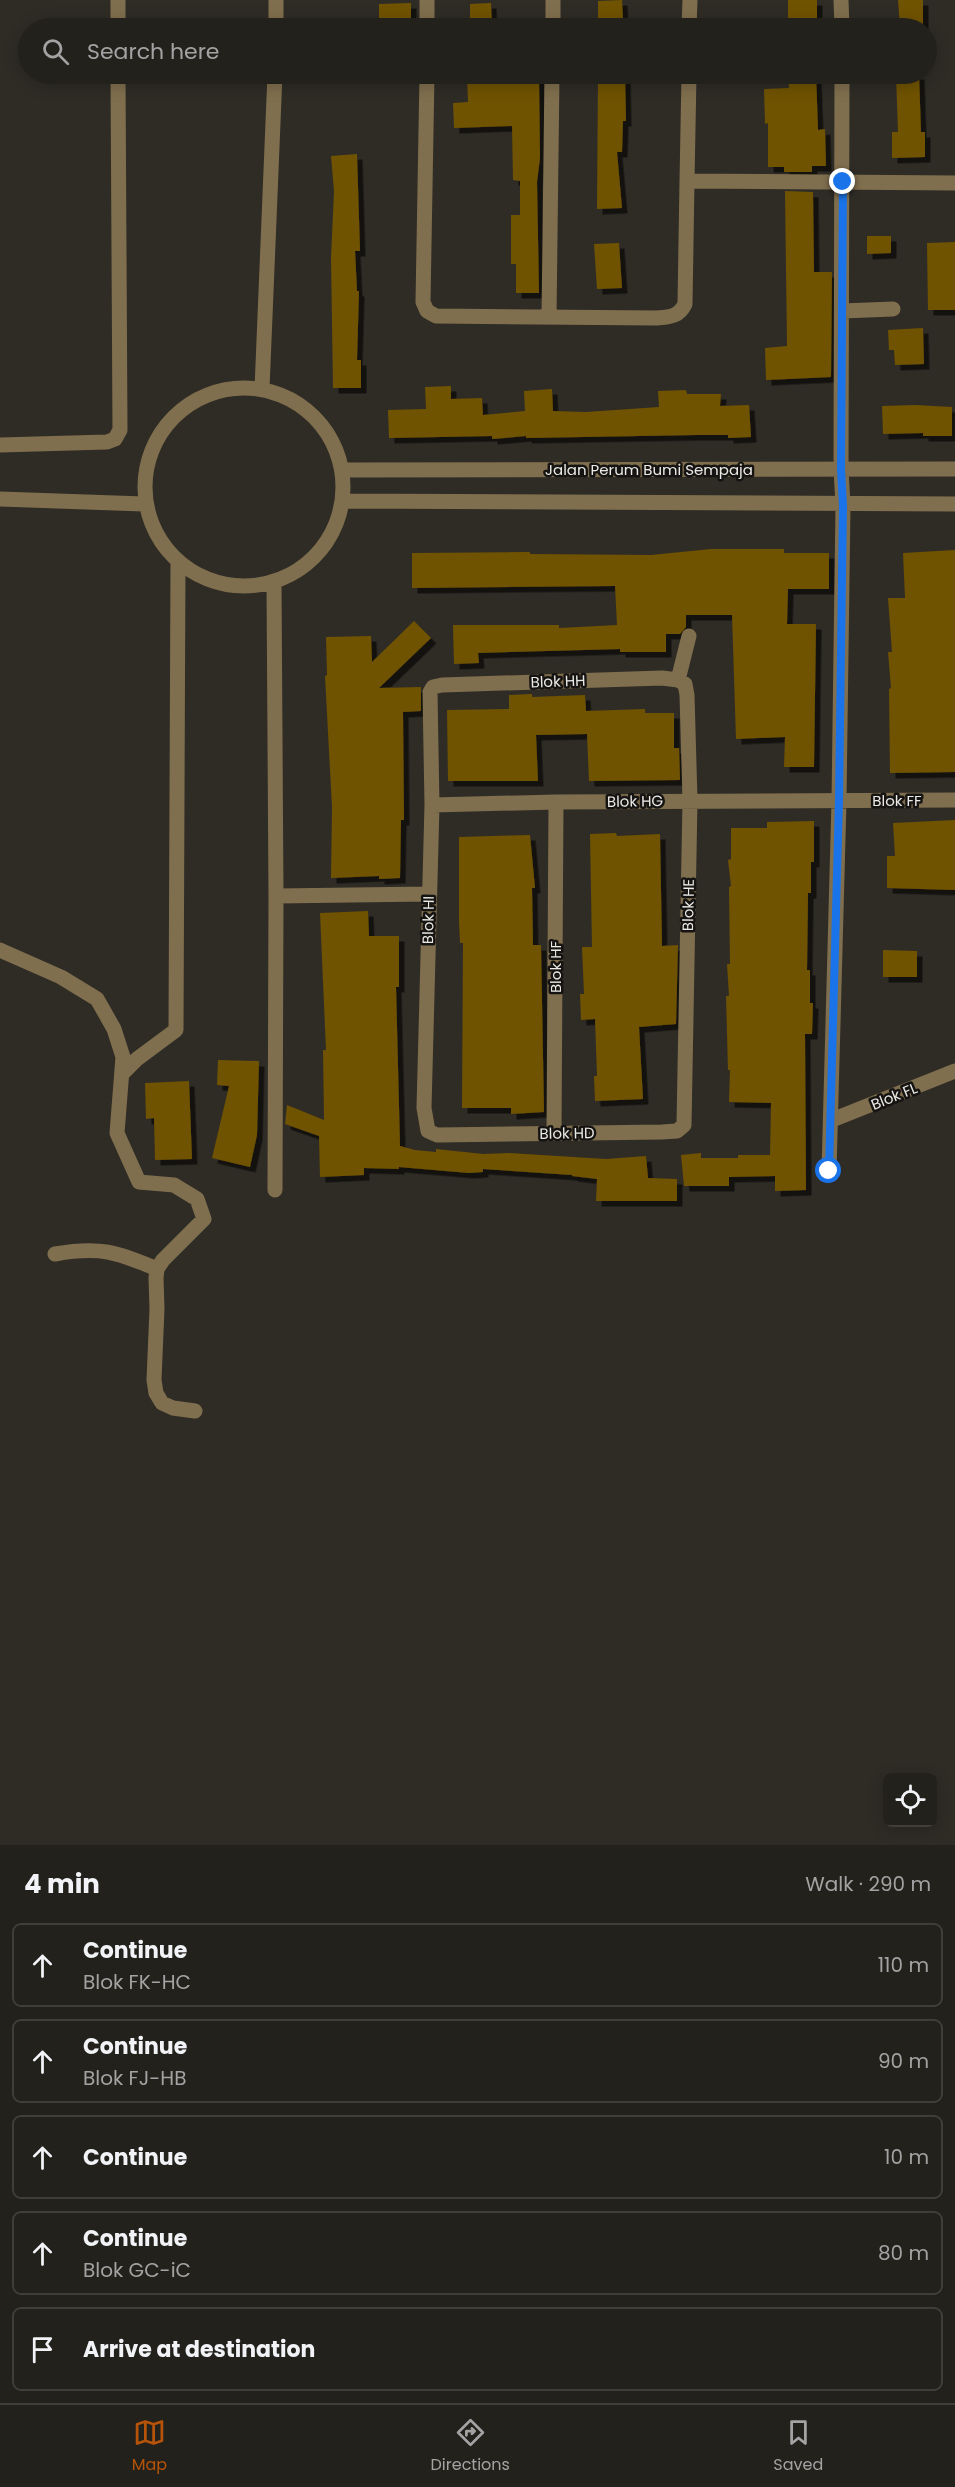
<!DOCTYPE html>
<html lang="en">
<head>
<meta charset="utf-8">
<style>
	:root { --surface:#23211c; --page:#2b2925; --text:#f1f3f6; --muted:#a3a3a3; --line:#403e3b; --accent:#b45309 }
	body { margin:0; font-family:Poppins,sans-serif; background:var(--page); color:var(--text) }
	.controls { position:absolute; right:18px; bottom:18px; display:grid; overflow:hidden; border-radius:9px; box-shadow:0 3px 15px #0003 }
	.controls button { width:54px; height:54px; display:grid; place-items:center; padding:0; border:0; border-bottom:2px solid var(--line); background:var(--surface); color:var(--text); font:30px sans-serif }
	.stop { position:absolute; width:18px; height:18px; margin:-14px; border:4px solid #1a73e8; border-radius:50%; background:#fff }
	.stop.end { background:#1a73e8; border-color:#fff; box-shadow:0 2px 6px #0008 }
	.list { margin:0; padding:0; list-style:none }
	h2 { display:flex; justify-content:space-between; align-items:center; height:78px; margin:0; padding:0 24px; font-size:26px }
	h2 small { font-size:20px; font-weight:400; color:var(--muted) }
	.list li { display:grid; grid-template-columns:39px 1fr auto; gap:18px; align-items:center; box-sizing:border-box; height:84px; margin:0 12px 12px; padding:0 12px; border:2px solid var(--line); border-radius:9px }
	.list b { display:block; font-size:22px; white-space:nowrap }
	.list p { margin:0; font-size:20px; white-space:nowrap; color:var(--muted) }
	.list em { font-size:20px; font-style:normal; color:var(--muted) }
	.icon { flex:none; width:33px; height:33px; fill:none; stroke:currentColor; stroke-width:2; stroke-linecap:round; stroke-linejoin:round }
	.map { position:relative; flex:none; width:955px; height:1845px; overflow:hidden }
	.search { position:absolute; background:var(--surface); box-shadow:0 3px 15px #0003; left:18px; right:18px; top:18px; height:66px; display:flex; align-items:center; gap:15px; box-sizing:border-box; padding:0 21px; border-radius:33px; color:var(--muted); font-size:22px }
	.sheet { height:558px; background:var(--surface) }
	nav { display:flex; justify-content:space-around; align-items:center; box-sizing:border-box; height:84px; border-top:2px solid var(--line); background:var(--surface); font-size:16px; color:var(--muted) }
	nav a { display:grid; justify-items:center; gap:3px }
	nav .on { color:var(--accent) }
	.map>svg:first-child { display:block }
	.building { fill:#705204; filter:url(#shadow) }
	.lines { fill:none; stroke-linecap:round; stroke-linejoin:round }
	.minor { stroke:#806f4e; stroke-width:15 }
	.route { stroke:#1a73e8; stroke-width:8 }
	.labels { text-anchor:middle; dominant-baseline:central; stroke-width:5; stroke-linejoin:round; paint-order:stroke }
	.street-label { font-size:15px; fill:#ebe9e5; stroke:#161412 }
</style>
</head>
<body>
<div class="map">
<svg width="955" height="1845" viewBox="0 0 955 1845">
	<defs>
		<filter id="shadow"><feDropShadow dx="5.5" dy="5.5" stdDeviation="0" flood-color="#0009"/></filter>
	</defs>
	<rect width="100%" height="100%" fill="#2f2c26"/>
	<!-- building -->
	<path class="building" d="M 622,0 L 623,20 L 598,21 L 598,1 Z
		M 788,0 L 817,0 L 817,28 L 788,28 Z
		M 898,0 L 923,0 L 923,28 L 900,28 Z
		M 411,3 L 411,25 L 379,25 L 379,4 Z
		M 491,3 L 492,26 L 470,27 L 470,4 Z
		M 625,74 L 626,121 L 623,121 L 622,152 L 617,152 L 622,208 L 597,209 L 598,75 Z
		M 788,74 L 816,74 L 818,130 L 825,129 L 826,166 L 812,166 L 812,172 L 784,172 L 784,167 L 768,167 L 768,123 L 765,124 L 764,89 L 789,88 Z
		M 896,74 L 919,74 L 921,132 L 925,132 L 925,157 L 892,158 L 892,132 L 898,132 Z
		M 489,76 L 489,78 L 539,77 L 540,158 L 537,182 L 539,293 L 516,293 L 516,264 L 511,264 L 511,215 L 520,215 L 520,181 L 513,180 L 512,126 L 454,128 L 453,103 L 468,102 L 467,77 Z
		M 357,154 L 360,251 L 355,251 L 357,291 L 359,291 L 357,360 L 361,360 L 361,388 L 333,388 L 331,258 L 334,191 L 331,156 Z
		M 785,191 L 813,192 L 814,272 L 832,272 L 831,377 L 766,380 L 765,348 L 787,346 Z
		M 867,236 L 891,236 L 891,253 L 867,254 Z
		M 955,242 L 955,310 L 928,310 L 927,243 Z
		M 619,243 L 622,288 L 597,289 L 594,244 Z
		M 923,328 L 924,364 L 895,365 L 894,350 L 889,350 L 888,330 Z
		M 451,386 L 451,399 L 482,398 L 483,415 L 525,411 L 524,391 L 552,389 L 553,411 L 586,412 L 659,407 L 658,391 L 686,390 L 687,394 L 721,394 L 720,406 L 749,405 L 751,437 L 728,438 L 728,435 L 696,435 L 526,438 L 526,436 L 492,439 L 492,436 L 389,438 L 388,410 L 426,409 L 425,387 Z
		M 915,405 L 952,407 L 952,436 L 923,436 L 923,433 L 883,434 L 882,406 Z
		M 711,549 L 784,549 L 784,553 L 829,553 L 829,589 L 788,589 L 787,624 L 816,624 L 814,767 L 784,767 L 785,737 L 736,739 L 732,615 L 686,615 L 686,627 L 680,634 L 666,634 L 666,652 L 620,652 L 620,649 L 478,653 L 479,663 L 454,664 L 453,625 L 559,625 L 559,628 L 617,625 L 615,586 L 412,588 L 412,553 L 530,552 L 530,554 L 651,555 Z
		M 955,550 L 955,772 L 890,773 L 889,689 L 891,688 L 888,652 L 892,652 L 888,598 L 905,598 L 903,553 Z
		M 414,621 L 431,638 L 379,688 L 421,687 L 421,711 L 403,712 L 404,820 L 401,820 L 400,878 L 379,879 L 379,876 L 331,878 L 332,807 L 325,676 L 327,675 L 326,637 L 371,636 L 372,662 Z
		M 532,694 L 532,697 L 585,695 L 586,711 L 645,709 L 645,713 L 674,713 L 674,748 L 679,748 L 680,780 L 589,781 L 587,734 L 536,735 L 538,781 L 448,781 L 447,710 L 509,709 L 509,695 Z
		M 955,820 L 955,890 L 887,888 L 887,856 L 895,856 L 893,823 Z
		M 814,821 L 814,862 L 811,862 L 811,893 L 808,893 L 807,970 L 810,970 L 810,1003 L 813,1003 L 812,1034 L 805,1034 L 806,1190 L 775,1191 L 775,1176 L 729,1177 L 729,1186 L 684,1186 L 681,1155 L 701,1153 L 701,1158 L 738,1158 L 738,1155 L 770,1155 L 771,1103 L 729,1102 L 730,1070 L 728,1070 L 726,996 L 729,996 L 727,964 L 730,964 L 729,887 L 731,886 L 728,860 L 731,859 L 731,828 L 767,828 L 767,822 Z
		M 616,833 L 617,836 L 660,834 L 662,946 L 678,945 L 676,1024 L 639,1027 L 643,1099 L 595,1101 L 594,1076 L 597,1076 L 595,1019 L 581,1020 L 580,994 L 584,994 L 582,947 L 592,947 L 590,834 Z
		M 530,835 L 535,888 L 532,888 L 533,945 L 541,945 L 544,1112 L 511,1114 L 511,1108 L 462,1108 L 463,943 L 460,943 L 459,921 L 459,837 Z
		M 368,911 L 369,936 L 399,936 L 399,987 L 396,987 L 400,1146 L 415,1150 L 436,1152 L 436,1149 L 483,1154 L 509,1153 L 606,1159 L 646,1156 L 648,1178 L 677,1179 L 677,1201 L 596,1201 L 597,1179 L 572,1176 L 572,1175 L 483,1169 L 483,1172 L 469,1173 L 399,1167 L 399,1169 L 364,1168 L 364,1175 L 320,1177 L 319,1136 L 285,1124 L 287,1105 L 324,1120 L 323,1050 L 326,1050 L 320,913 Z
		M 883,950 L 917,951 L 917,977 L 883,977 Z
		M 218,1060 L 259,1061 L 257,1135 L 250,1167 L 212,1158 L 229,1086 L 217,1085 Z
		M 189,1081 L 192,1159 L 155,1160 L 154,1118 L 146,1119 L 145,1083 Z"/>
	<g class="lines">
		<!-- minor -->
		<path class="minor" d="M 118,0 L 118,28
			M 276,0 L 276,28
			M 427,0 L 427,28
			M 553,0 L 553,28
			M 841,0 L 842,28
			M 689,28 L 690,0
			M 427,74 L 423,302 L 427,311 L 436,316 L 657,318 C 669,317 679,317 685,304 L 687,181
			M 689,74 L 687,181 L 955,183
			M 842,311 L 893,309
			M 549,317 L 552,74
			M145 487a99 99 0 1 1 198 0a99 99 0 1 1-198 0Z
			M 262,389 L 275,74
			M 0,445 L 107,442 L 115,439 L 120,430 L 118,74
			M 342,470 L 955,469
			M 0,499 L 144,504
			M 342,501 L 955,504
			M 274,582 L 276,896
			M 662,678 L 678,680 L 685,684 L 687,695 L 690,800 L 684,1125 L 677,1131 L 662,1132 L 437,1135 L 428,1131 L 424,1108 L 432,805 L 430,692 L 433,687 L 442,685 Z
			M 678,680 L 689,636
			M 432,805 L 556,802 L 955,800
			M 0,950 L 61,977 L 97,999 L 114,1029 L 123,1057 L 117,1133 L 139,1182 L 174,1185 L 197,1199 L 204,1219 L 163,1260 L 157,1269 L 156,1278 L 157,1309 L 154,1380 L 156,1393 L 162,1403 L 173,1408 L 195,1411
			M 122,1074 L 137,1059 L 176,1030 L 178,561
			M 832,1120 L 955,1071
			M 554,1133 L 556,802
			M 829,1171 L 839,801 L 843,505 L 841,469 L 842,74
			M 275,1190 L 276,896 L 429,894
			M 55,1254 C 100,1246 117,1252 157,1269"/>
	</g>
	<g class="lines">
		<!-- route -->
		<path class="route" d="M 829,1171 L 839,801 L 843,505 L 841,469 L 843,182"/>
	</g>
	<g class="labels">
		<!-- street labels -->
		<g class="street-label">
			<text x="649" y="469">Jalan Perum Bumi Sempaja</text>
			<text transform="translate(558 681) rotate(-2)">Blok HH</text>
			<text x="897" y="800">Blok FF</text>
			<text transform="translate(635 801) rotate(-1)">Blok HG</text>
			<text transform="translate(688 905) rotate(-89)">Blok HE</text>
			<text transform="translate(428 920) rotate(-89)">Blok HI</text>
			<text transform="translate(555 967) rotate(-90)">Blok HF</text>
			<text transform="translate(894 1096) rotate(-22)">Blok FL</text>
			<text transform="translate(567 1133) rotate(-1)">Blok HD</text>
		</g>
	</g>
</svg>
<div class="controls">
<button><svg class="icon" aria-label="locate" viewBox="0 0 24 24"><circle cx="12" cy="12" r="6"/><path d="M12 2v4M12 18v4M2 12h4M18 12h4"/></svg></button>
</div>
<div class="stop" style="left:829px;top:1171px"></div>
<div class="stop end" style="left:843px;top:182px"></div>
<div class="search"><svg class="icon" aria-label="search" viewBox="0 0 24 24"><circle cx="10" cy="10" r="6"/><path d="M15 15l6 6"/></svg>Search here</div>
</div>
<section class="sheet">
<h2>4 min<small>Walk · 290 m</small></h2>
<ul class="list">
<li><svg class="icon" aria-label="ahead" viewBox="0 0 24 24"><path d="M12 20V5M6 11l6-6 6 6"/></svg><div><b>Continue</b><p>Blok FK-HC</p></div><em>110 m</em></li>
<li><svg class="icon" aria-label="ahead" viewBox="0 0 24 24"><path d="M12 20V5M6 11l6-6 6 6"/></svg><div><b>Continue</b><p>Blok FJ-HB</p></div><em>90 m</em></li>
<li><svg class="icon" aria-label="ahead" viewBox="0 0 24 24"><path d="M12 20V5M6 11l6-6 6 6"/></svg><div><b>Continue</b></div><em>10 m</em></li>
<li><svg class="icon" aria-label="ahead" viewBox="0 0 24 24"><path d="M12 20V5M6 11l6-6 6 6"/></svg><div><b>Continue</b><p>Blok GC-iC</p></div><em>80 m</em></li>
<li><svg class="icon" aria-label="arrive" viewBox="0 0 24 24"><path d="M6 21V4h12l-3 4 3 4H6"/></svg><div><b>Arrive at destination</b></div></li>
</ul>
</section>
<nav>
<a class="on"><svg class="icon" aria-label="map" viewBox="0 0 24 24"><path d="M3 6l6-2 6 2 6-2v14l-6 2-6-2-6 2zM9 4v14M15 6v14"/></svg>Map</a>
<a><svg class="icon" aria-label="directions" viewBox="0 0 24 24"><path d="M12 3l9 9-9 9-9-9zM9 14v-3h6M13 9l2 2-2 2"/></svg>Directions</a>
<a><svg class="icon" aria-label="saved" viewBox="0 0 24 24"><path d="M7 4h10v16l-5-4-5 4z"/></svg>Saved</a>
</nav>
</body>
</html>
